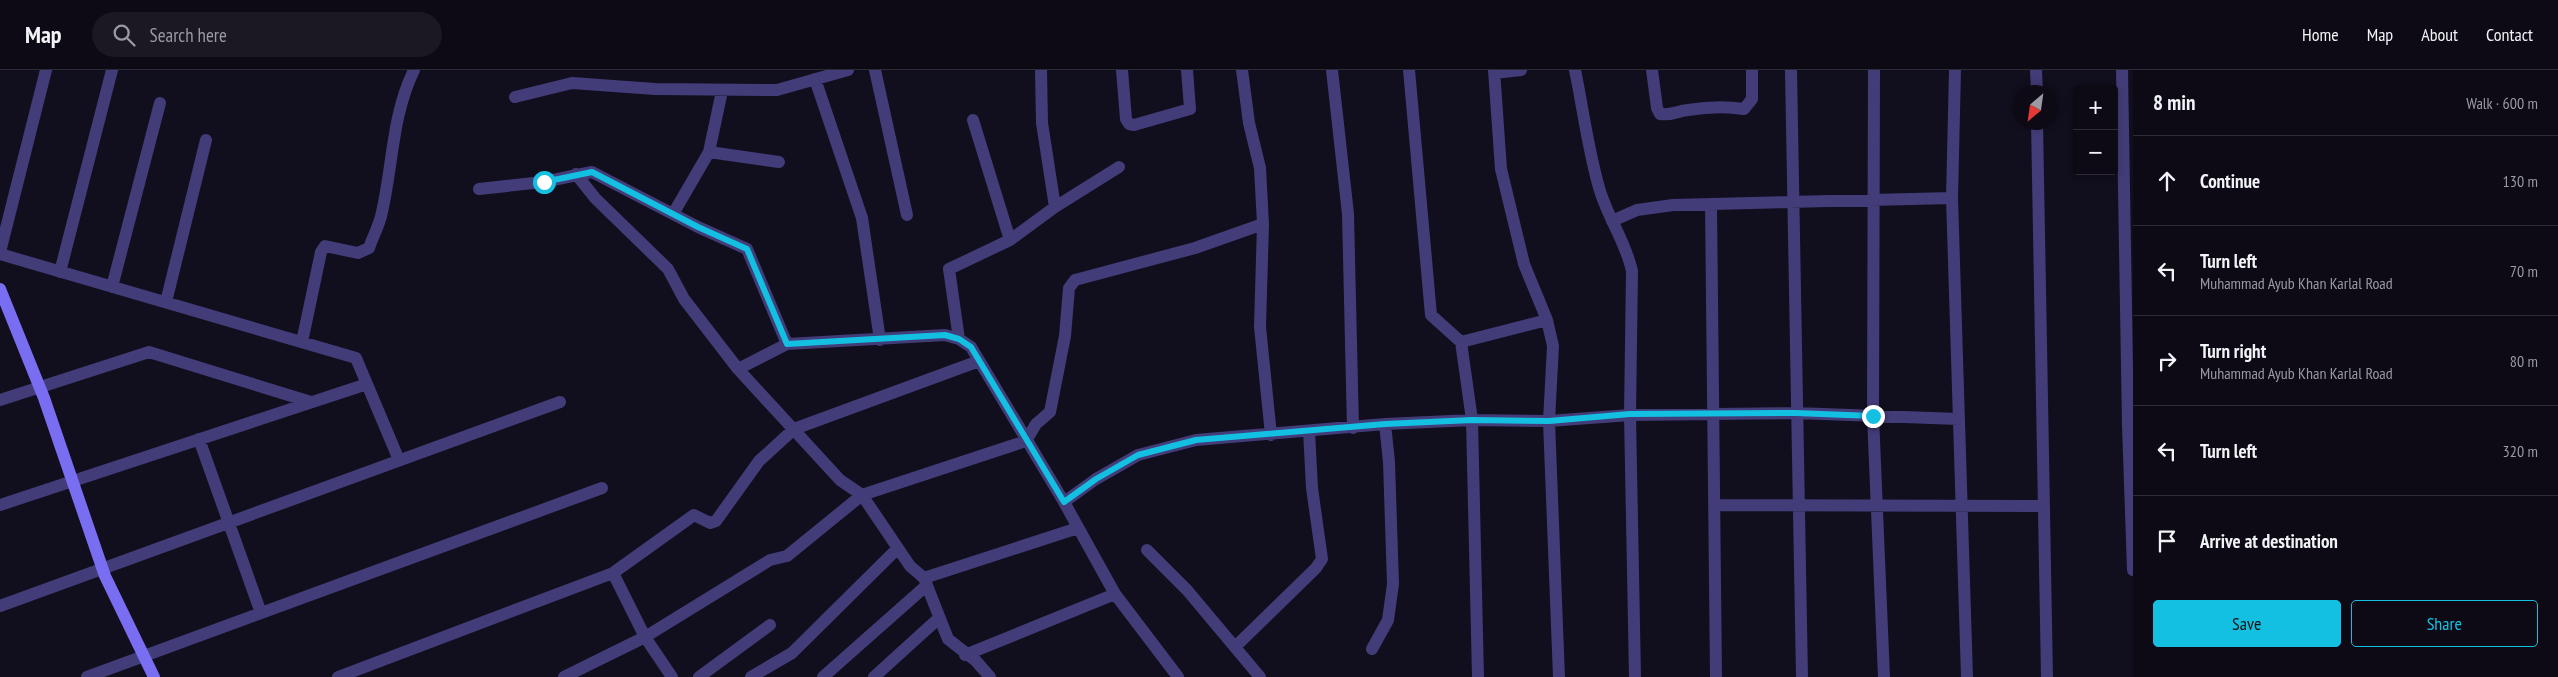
<!DOCTYPE html>
<html lang="en">
<head>
<meta charset="utf-8">
<style>
	:root { --surface:#0d0a16; --page:#1b1823; --text:#f1f3f6; --muted:#9a9aa1; --line:#2d2b35; --accent:#13c0e1 }
	body { margin:0; font-family:"PT Sans Narrow",sans-serif; background:var(--page); color:var(--text) }
	.controls { position:absolute; right:15px; top:15px; display:grid; overflow:hidden; border-radius:5px; box-shadow:0 2px 8px #0003 }
	.controls button { width:45px; height:45px; display:grid; place-items:center; padding:0; border:0; border-bottom:1px solid var(--line); background:var(--surface); color:var(--text); font:25px sans-serif }
	.compass { position:absolute; left:2013px; top:15px; width:45px; height:45px; border-radius:50%; background:var(--surface); box-shadow:0 2px 8px #0003; rotate:209deg }
	.stop { position:absolute; width:15px; height:15px; margin:-11px; border:4px solid #13c0e1; border-radius:50%; background:#fff }
	.stop.end { background:#13c0e1; border-color:#fff; box-shadow:0 1px 5px #0008 }
	.list { margin:0; padding:0; list-style:none }
	h2 { display:flex; justify-content:space-between; align-items:center; height:65px; margin:0; padding:0 20px; font-size:21px }
	h2 small { font-size:16px; font-weight:400; color:var(--muted) }
	.list li { display:grid; grid-template-columns:32px 1fr auto; gap:15px; align-items:center; box-sizing:border-box; height:90px; padding:0 20px; border-top:1px solid var(--line) }
	.list b { display:block; font-size:19px; white-space:nowrap }
	.list p { margin:0; font-size:16px; white-space:nowrap; color:var(--muted) }
	.list em { font-size:16px; font-style:normal; color:var(--muted) }
	.actions { display:flex; gap:10px; padding:15px 20px }
	.actions a { flex:1; padding:11px 0; border:1px solid var(--accent); border-radius:5px; text-align:center; font-size:18px; color:var(--accent) }
	.actions .main { background:var(--accent); color:#111 }
	.icon { flex:none; width:28px; height:28px; fill:none; stroke:currentColor; stroke-width:2; stroke-linecap:round; stroke-linejoin:round }
	.map { position:relative; flex:none; width:2133px; height:607px; overflow:hidden }
	header { display:flex; align-items:center; gap:30px; box-sizing:border-box; height:70px; padding:0 25px; background:var(--surface); border-bottom:1px solid var(--line) }
	header strong { font-size:24px }
	nav { display:flex; gap:28px; margin-inline-start:auto; font-size:18px }
	.search { width:350px; height:45px; background:var(--page); display:flex; align-items:center; gap:12px; box-sizing:border-box; padding:0 18px; border-radius:28px; color:var(--muted); font-size:19px }
	main { display:flex }
	aside { flex:1; background:var(--surface) }
	.map>svg:first-child { display:block }
	.lines { fill:none; stroke-linecap:round; stroke-linejoin:round }
	.street { stroke:#423c78; stroke-width:12 }
	.secondary { stroke:#796df2; stroke-width:12 }
	.route { stroke:#13c0e1; stroke-width:6 }
</style>
</head>
<body>
<header>
<strong>Map</strong>
<div class="search"><svg class="icon" aria-label="search" viewBox="0 0 24 24"><circle cx="10" cy="10" r="6"/><path d="M15 15l6 6"/></svg>Search here</div>
<nav><a>Home</a><a>Map</a><a>About</a><a>Contact</a></nav>
</header>
<main>
<div class="map">
<svg width="2133" height="607" viewBox="0 0 2133 607">
	<rect width="100%" height="100%" fill="#110e1d"/>
	<g class="lines">
		<!-- street -->
		<path class="street" d="M 875,0 L 907,145
			M 1041,0 L 1042,53 L 1055,137
			M 1122,0 L 1126,49 L 1129,54 L 1134,55 L 1190,39 L 1187,0
			M 1242,0 L 1249,53 L 1260,98 L 1263,154 L 1260,257 L 1271,365
			M 1332,0 L 1348,144 L 1353,358
			M 1409,0 L 1431,245 L 1461,272
			M 1494,0 L 1501,99 L 1524,194 L 1547,250 L 1553,276 L 1549,351 L 1559,607
			M 1575,0 C 1583,38 1589,87 1601,124 C 1610,151 1626,173 1632,201 L 1630,345 L 1635,607
			M 1652,0 L 1657,38 L 1660,44 C 1671,46 1677,41 1688,40 C 1706,37 1725,36 1744,39 L 1752,29 L 1752,0
			M 1791,0 L 1802,607
			M 1874,0 L 1873,346 L 1884,607
			M 1955,0 L 1952,128 L 1967,607
			M 2036,0 L 2037,22
			M 2122,0 L 2128,356 L 2133,500
			M 1495,3 L 1521,0
			M 815,9 L 862,148 L 880,270
			M 515,27 L 572,13 L 655,19 L 777,20 L 848,0
			M 973,50 L 1010,170
			M 2037,52 L 2047,607
			M 709,82 L 779,92
			M 576,104 L 595,128 L 668,199 L 684,229 L 738,299 L 840,410 L 862,425 L 910,496 L 924,508 L 948,569 L 976,591 L 990,607
			M 479,119 L 543,112 L 592,102 L 698,157 L 747,179 L 787,274
			M 1711,134 L 1716,607
			M 673,144 L 709,82 L 722,21
			M 1612,151 L 1637,140 L 1673,135 L 1952,128
			M 0,182 L 46,0
			M 0,184 L 356,288 L 399,390
			M 60,202 L 112,0
			M 112,217 L 160,33
			M 166,232 L 206,70
			M 959,269 L 949,199 L 1010,170 L 1055,137 L 1119,97
			M 302,272 L 321,182 L 325,176 L 358,183 L 369,178 C 373,166 380,154 382,142 C 393,94 392,45 414,0
			M 738,299 L 787,274 L 945,265 L 959,269 L 971,277 L 1064,432 L 1115,524 L 1178,607
			M 0,330 L 149,282 L 311,332
			M 199,369 L 261,543
			M 1064,432 L 1096,409 L 1138,385 L 1196,370 L 1385,354 L 1472,350 L 1549,351 L 1630,345 L 1796,343 L 1958,349
			M 0,435 L 367,314
			M 1714,435 L 2043,436
			M 1147,480 L 1187,520 L 1260,607
			M 613,503 L 645,567 L 672,607
			M 924,508 L 1078,458
			M 0,536 L 560,332
			M 1235,577 L 1316,498 L 1322,489 L 1312,418 L 1309,361
			M 1372,579 L 1388,550 L 1393,514 L 1389,392 L 1385,354
			M 965,585 L 1115,524
			M 87,607 L 602,418
			M 338,607 L 613,503 L 694,445 L 710,453 L 716,451 L 759,391 L 794,359 L 979,291
			M 564,607 L 645,567 L 770,490 L 787,486 L 862,425 L 1026,371 L 1036,354 L 1050,342 L 1065,266 L 1069,218 L 1075,210 L 1195,178 L 1263,154
			M 699,607 L 770,555
			M 751,607 L 792,583 L 897,479
			M 823,607 L 927,515
			M 874,607 L 939,548
			M 1478,607 L 1472,350 L 1461,272 L 1547,250"/>
		<!-- secondary -->
		<path class="secondary" d="M 0,219 L 44,328 L 105,506 L 154,607"/>
	</g>
	<g class="lines">
		<!-- route -->
		<path class="route" d="M 544,112 L 592,102 L 698,157 L 747,179 L 787,274 L 945,265 L 959,269 L 971,277 L 1064,432 L 1096,409 L 1138,385 L 1196,370 L 1385,354 L 1472,350 L 1549,351 L 1630,344 L 1796,343 L 1873,346"/>
	</g>
</svg>
<div class="controls">
<button>+</button>
<button>−</button>
</div>
<svg class="compass" viewBox="-18 -18 36 36"><path d="M0-13l5 13h-10z" fill="#e53935"/><path d="M0 13l5-13h-10z" fill="#9a9aa1"/></svg>
<div class="stop" style="left:544px;top:112px"></div>
<div class="stop end" style="left:1873px;top:346px"></div>
</div>
<aside>
<h2>8 min<small>Walk · 600 m</small></h2>
<ul class="list">
<li><svg class="icon" aria-label="ahead" viewBox="0 0 24 24"><path d="M12 20V5M6 11l6-6 6 6"/></svg><div><b>Continue</b></div><em>130 m</em></li>
<li><svg class="icon" aria-label="left" viewBox="0 0 24 24"><path d="M17 20v-9H6M10 6l-5 5 5 5"/></svg><div><b>Turn left</b><p>Muhammad Ayub Khan Karlal Road</p></div><em>70 m</em></li>
<li><svg class="icon" aria-label="right" viewBox="0 0 24 24"><path d="M7 20v-9h11M14 6l5 5-5 5"/></svg><div><b>Turn right</b><p>Muhammad Ayub Khan Karlal Road</p></div><em>80 m</em></li>
<li><svg class="icon" aria-label="left" viewBox="0 0 24 24"><path d="M17 20v-9H6M10 6l-5 5 5 5"/></svg><div><b>Turn left</b></div><em>320 m</em></li>
<li><svg class="icon" aria-label="arrive" viewBox="0 0 24 24"><path d="M6 21V4h12l-3 4 3 4H6"/></svg><div><b>Arrive at destination</b></div></li>
</ul>
<div class="actions"><a class="main">Save</a><a>Share</a></div>
</aside>
</main>
</body>
</html>
